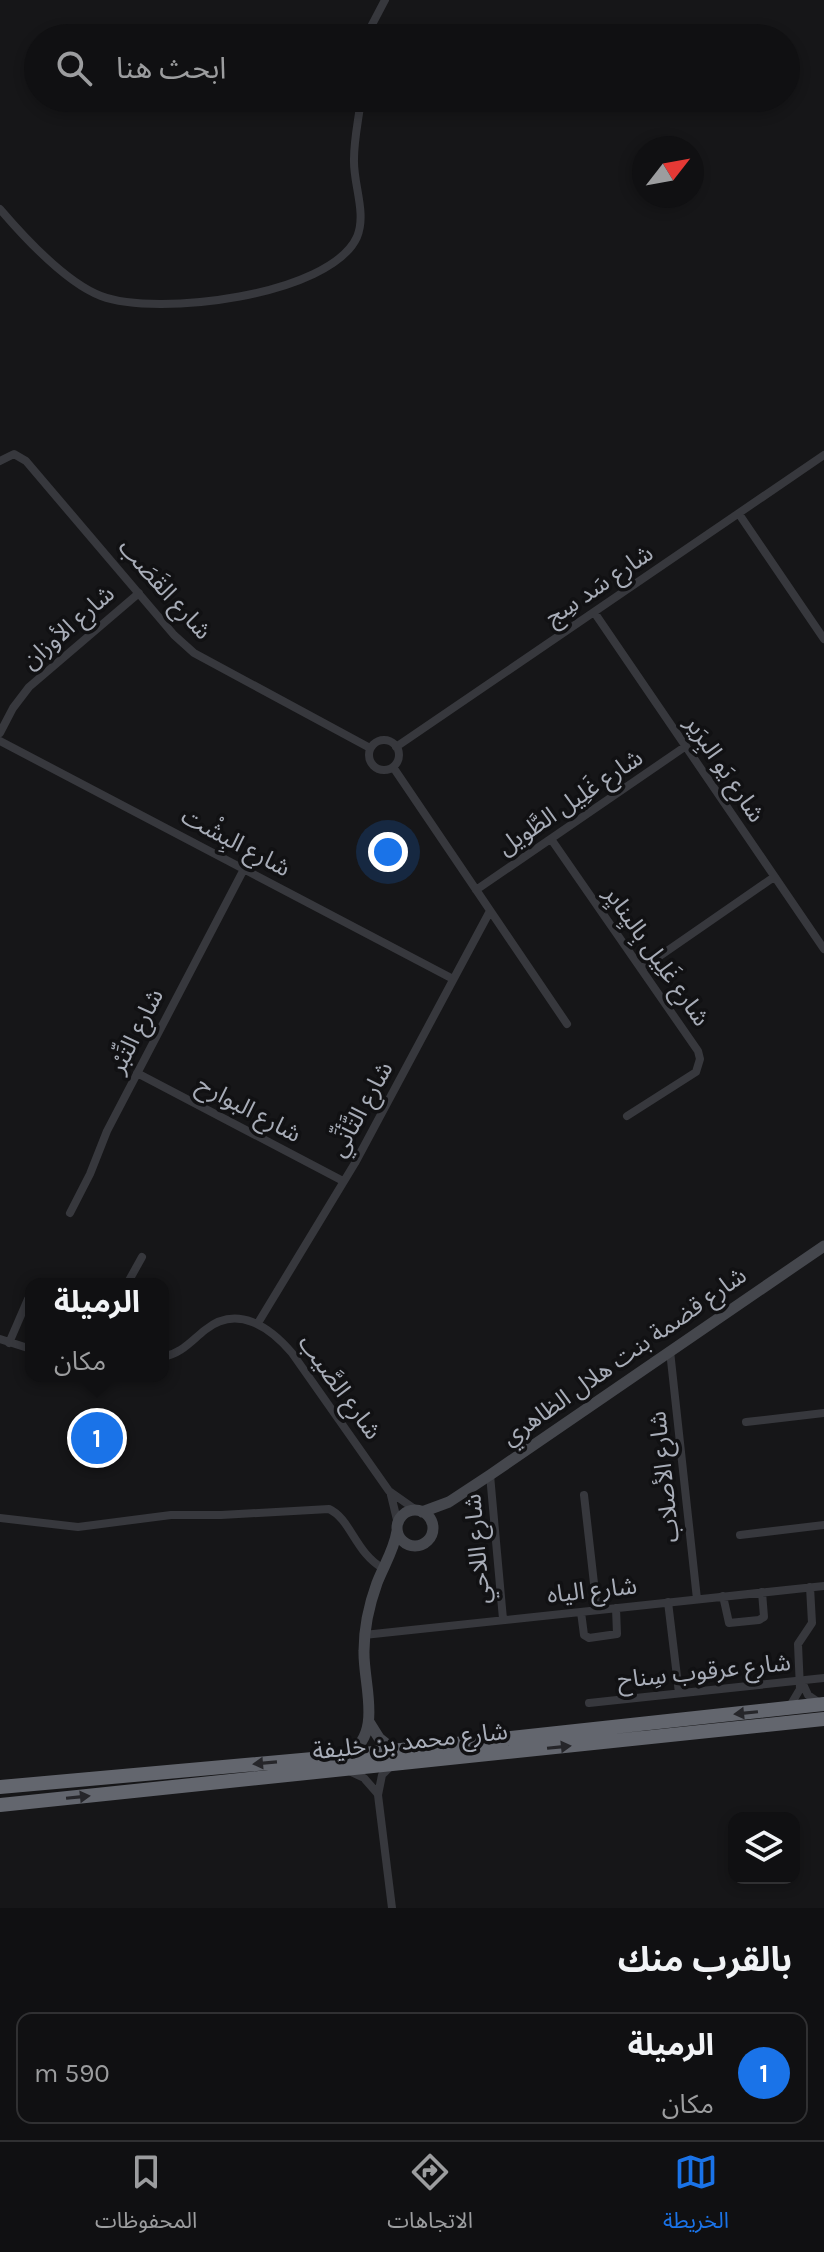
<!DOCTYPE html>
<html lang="ar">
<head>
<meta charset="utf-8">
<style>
	:root { --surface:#101012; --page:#1e1e20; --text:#f1f3f6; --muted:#9c9d9f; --line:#303032; --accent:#1a73e8 }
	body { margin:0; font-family:Karla,"Noto Sans Arabic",sans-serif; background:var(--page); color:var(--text); direction:rtl }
	.controls { position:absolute; right:24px; bottom:24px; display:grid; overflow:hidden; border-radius:16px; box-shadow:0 4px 12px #0003 }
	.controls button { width:72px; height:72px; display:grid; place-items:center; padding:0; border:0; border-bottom:2px solid var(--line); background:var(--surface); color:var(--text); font:40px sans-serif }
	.compass { position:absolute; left:632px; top:136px; width:72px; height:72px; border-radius:50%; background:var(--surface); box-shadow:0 4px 12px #0003; rotate:59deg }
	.you { position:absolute; left:388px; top:852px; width:28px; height:28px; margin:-20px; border:6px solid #fff; border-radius:50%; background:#1a73e8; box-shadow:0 0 0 12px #1a73e833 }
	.badge { display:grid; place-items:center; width:52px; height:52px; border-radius:50%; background:var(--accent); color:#fff; font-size:26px; font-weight:700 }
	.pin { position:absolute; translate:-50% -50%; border:4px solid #fff; box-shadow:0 2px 8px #0006 }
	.popup { position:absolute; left:25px; top:1278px; width:144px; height:104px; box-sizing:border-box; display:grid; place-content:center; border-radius:16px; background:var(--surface); filter:drop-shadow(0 2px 6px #0005); font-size:26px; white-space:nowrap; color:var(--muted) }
	.popup b { font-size:30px; color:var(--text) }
	.popup::after { content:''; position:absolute; left:50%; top:100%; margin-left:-16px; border:16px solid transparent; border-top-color:var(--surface) }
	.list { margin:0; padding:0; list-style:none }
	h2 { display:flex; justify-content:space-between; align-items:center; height:104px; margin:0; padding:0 32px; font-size:34px }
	h2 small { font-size:26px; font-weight:400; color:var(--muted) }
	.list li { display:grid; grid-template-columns:52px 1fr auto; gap:24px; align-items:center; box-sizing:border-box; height:112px; margin:0 16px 16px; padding:0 16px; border:2px solid var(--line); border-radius:16px }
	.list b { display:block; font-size:30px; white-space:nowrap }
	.list p { margin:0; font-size:26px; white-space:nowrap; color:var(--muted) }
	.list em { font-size:26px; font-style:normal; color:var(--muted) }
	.icon { flex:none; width:44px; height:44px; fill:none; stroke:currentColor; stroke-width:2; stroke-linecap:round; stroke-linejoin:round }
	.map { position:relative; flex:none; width:824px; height:1908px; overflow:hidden; direction:ltr }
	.search { position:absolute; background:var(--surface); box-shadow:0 4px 12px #0003; left:24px; right:24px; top:24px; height:88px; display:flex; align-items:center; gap:20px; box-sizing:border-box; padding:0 28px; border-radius:44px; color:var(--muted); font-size:30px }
	.sheet { height:232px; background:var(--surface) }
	nav { display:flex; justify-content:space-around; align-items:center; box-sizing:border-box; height:112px; border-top:2px solid var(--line); background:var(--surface); font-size:22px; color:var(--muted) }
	nav a { display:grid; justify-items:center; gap:4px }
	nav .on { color:var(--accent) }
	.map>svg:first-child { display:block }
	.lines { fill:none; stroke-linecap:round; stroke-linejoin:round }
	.street { stroke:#37383d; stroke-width:8 }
	.secondary { stroke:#45474d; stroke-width:11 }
	.highway { stroke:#63666e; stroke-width:14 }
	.oneway { fill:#26262a }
	.labels { text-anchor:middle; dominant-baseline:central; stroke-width:7; stroke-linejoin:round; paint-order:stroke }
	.street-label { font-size:24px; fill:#a8adb8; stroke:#111113 }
</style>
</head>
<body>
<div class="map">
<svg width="824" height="1908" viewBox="0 0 824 1908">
	<rect width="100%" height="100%" fill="#161618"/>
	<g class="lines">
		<!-- street -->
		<path class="street" d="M 365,38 L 385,0
			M 0,209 C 24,237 67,283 101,296 C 156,317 330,296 357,237 C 367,213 353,184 354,159 C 354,138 359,118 361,98
			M 0,461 L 14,454 L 26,461 L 174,635 L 194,653 L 370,748
			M 739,514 L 824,639
			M 594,612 L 824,949
			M 0,733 L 13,708 L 29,687 L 139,593
			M369 755a15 15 0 1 1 30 0a15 15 0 1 1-30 0Z
			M 0,741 L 453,979
			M 396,747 L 824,455
			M 393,767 L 567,1024
			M 551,839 L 698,1051 L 700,1059 L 696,1072 L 627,1116
			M 476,890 L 686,746
			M 641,969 L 774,877
			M 137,1073 L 343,1181
			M 70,1213 L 90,1174 L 107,1131 L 244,869
			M 127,1284 L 142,1257
			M 258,1323 L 355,1163 L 490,911
			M 0,1339 L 31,1349
			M 9,1343 L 28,1299
			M 670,1351 L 697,1599
			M 163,1357 C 182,1353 190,1342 205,1330 C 237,1304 270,1327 292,1353 L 389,1491 L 416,1510
			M 746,1422 L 824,1413
			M 490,1475 L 503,1619
			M 391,1495 L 398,1524
			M 584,1495 L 597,1610
			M 0,1518 L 78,1527 L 171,1515 L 221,1515 L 329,1509 C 351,1519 355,1553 384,1569
			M 740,1535 L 824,1525
			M 723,1596 L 729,1623 L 759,1620 L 764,1617 L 762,1592
			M 668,1602 L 679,1693
			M 581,1612 L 584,1635 L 589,1638 L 617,1634 L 616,1608
			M 364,1635 L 824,1586
			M 802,1682 L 808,1695 L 821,1704
			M 589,1703 L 824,1678
			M 790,1706 L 800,1689 L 798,1644 L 812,1623 L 810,1587
			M 391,1766 L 382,1775 L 378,1795 L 392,1908
			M 349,1771 L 364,1778 L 378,1794"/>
		<!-- secondary -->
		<path class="secondary" d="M397 1528a18 18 0 1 1 36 0a18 18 0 1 1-36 0Z
			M 422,1512 L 449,1502 L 490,1475 L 824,1246
			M 369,1722 L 379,1738 L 394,1750
			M 347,1755 C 384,1734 363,1685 364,1651 C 364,1627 369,1605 377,1583 C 384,1565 394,1550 397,1531"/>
		<!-- highway -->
		<path class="highway" d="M 0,1787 L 346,1756 L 824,1704
			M 0,1805 L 824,1719"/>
	</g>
	<!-- one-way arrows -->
	<defs><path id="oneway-solid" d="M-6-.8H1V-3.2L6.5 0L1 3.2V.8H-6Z" transform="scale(2)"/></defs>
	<g class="oneway">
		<use href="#oneway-solid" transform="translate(746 1713) rotate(174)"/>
		<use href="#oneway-solid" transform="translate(559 1747) rotate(-6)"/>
		<use href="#oneway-solid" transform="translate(265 1763) rotate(175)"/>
		<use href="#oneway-solid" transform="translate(78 1797) rotate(-6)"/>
	</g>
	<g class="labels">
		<!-- street labels -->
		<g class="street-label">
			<text transform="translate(599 585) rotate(-34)">شارع سَد سِج</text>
			<text transform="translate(165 589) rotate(48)">شارع القَصَب</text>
			<text transform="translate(68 627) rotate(-41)">شارع الأوزان</text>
			<text transform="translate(725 769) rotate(56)">شارع يَو البِرَير</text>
			<text transform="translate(570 802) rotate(-34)">شارع غَلِيل الطَّويل</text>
			<text transform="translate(236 842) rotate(28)">شارع البِشْت</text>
			<text transform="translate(657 956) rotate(55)">شارع غَلِيل بِاليِنايِر</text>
			<text transform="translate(136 1031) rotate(-63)">شارع التِّبْر</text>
			<text transform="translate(249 1109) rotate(28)">شارع البوارح</text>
			<text transform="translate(361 1109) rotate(-61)">شارع التَّأنِّي</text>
			<text transform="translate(624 1356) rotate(-35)">شارع قضمة بنت هلال الظاهري</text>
			<text transform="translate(340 1387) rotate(54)">شارع الصَّيب</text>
			<text transform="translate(664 1477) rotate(-96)">شارع الأصلاب</text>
			<text transform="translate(477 1549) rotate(-95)">شارع اللاحي</text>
			<text transform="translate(592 1590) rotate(-6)">شارع الياه</text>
			<text transform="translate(704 1671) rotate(-6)">شارع عرقوب سِناح</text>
			<text transform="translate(410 1741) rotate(-6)">شارع محمد بن خليفة</text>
		</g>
	</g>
</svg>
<div class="controls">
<button><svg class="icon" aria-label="layers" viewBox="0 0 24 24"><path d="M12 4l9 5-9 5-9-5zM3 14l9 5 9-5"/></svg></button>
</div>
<svg class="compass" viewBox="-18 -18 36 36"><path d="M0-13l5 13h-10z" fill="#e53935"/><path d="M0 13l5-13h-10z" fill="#9c9d9f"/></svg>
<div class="you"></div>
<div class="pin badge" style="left:97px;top:1438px">1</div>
<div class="popup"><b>الرميلة</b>مكان</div>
<div class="search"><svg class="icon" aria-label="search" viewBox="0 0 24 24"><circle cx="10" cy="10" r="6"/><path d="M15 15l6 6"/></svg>ابحث هنا</div>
</div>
<section class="sheet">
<h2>بالقرب منك<small></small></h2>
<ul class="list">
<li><span class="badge">1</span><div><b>الرميلة</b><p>مكان</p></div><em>590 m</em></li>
</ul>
</section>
<nav>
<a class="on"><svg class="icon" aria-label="map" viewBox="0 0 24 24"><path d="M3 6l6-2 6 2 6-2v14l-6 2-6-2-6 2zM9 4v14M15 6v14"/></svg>الخريطة</a>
<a><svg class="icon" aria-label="directions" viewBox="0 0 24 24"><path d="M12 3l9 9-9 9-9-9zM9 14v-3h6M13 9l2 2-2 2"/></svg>الاتجاهات</a>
<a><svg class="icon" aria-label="saved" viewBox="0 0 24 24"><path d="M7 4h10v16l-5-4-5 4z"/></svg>المحفوظات</a>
</nav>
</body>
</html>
